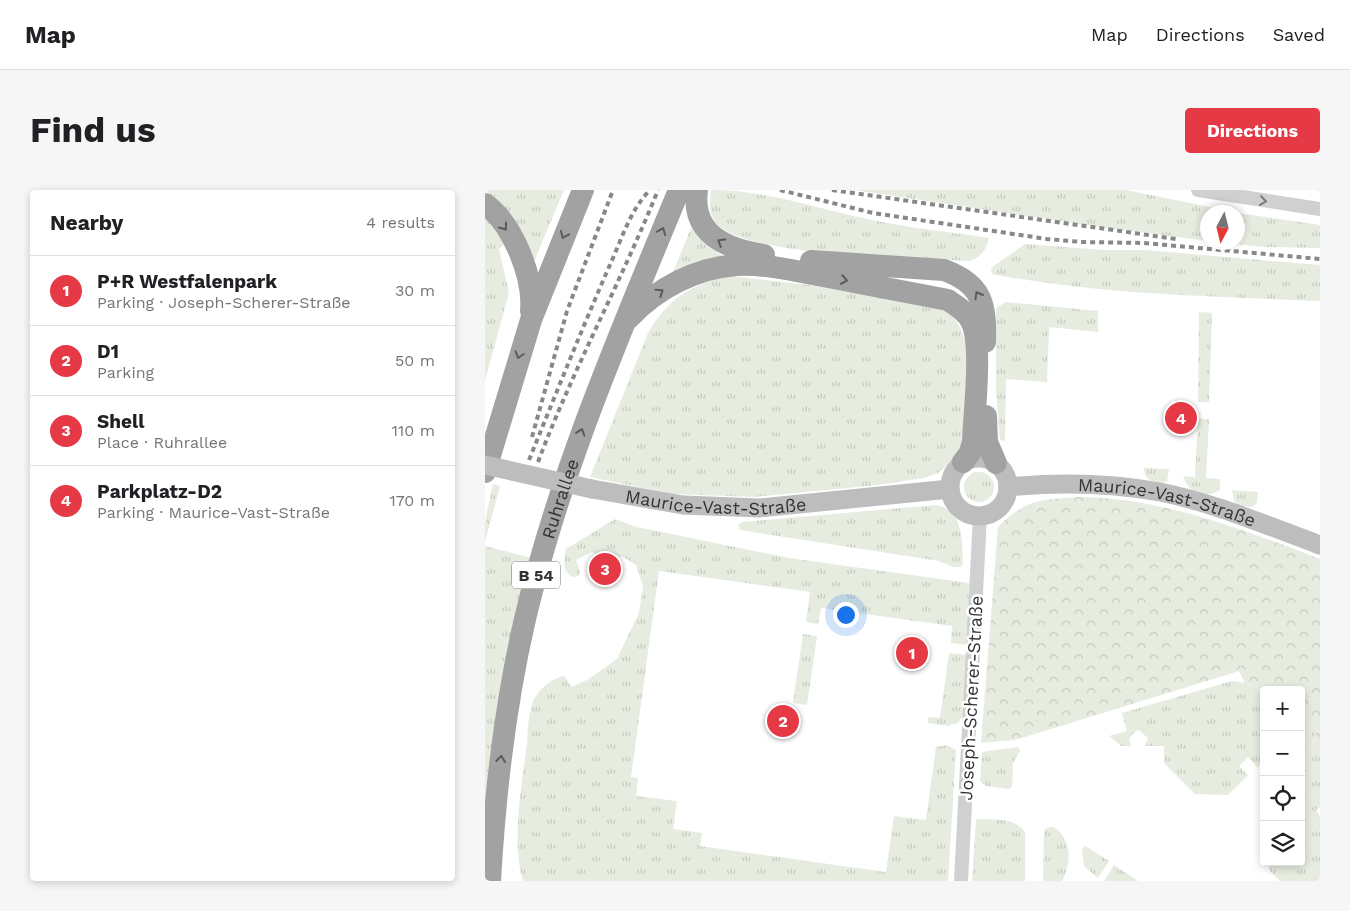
<!DOCTYPE html>
<html lang="en">
<head>
<meta charset="utf-8">
<style>
	:root { --surface:#fff; --page:#f6f6f6; --text:#202124; --muted:#757577; --line:#e0e0e0; --accent:#e63946 }
	body { margin:0; font-family:"Work Sans",sans-serif; background:var(--page); color:var(--text) }
	.controls { position:absolute; right:15px; bottom:15px; display:grid; overflow:hidden; border-radius:5px; box-shadow:0 2px 8px #0003 }
	.controls button { width:45px; height:45px; display:grid; place-items:center; padding:0; border:0; border-bottom:1px solid var(--line); background:var(--surface); color:var(--text); font:25px sans-serif }
	.compass { position:absolute; left:715px; top:15px; width:45px; height:45px; border-radius:50%; background:var(--surface); box-shadow:0 2px 8px #0003; rotate:187deg }
	.you { position:absolute; left:360px; top:424px; width:18px; height:18px; margin:-12px; border:4px solid #fff; border-radius:50%; background:#1a73e8; box-shadow:0 0 0 8px #1a73e833 }
	.badge { display:grid; place-items:center; width:32px; height:32px; border-radius:50%; background:var(--accent); color:#fff; font-size:16px; font-weight:700 }
	.pin { position:absolute; translate:-50% -50%; border:2px solid #fff; box-shadow:0 1px 5px #0006 }
	.list { margin:0; padding:0; list-style:none }
	h2 { display:flex; justify-content:space-between; align-items:center; height:65px; margin:0; padding:0 20px; font-size:21px }
	h2 small { font-size:16px; font-weight:400; color:var(--muted) }
	.list li { display:grid; grid-template-columns:32px 1fr auto; gap:15px; align-items:center; box-sizing:border-box; height:70px; padding:0 20px; border-top:1px solid var(--line) }
	.list b { display:block; font-size:19px; white-space:nowrap }
	.list p { margin:0; font-size:16px; white-space:nowrap; color:var(--muted) }
	.list em { font-size:16px; font-style:normal; color:var(--muted) }
	.icon { flex:none; width:28px; height:28px; fill:none; stroke:currentColor; stroke-width:2; stroke-linecap:round; stroke-linejoin:round }
	.map { position:relative; flex:none; width:835px; height:691px; overflow:hidden; border-radius:5px }
	header { display:flex; align-items:center; gap:30px; box-sizing:border-box; height:70px; padding:0 25px; background:var(--surface); border-bottom:1px solid var(--line) }
	header strong { font-size:24px }
	nav { display:flex; gap:28px; margin-inline-start:auto; font-size:18px }
	.intro { display:flex; align-items:center; justify-content:space-between; box-sizing:border-box; height:120px; padding:0 30px }
	h1 { margin:0; font-size:35px }
	.button { padding:12px 22px; border-radius:5px; background:var(--accent); color:#fff; font-size:18px; font-weight:700 }
	main { display:flex; gap:30px; padding:0 30px }
	aside { flex:1; background:var(--surface); border-radius:5px; box-shadow:0 2px 8px #0003 }
	.map>svg:first-child { display:block }
	.grass { fill:url(#grass-tufts) }
	.forest { fill:url(#forest-crowns) }
	.lines { fill:none; stroke-linecap:round; stroke-linejoin:round }
	.minor { stroke:#d0d0d0; stroke-width:14 }
	.secondary { stroke:#bdbdbd; stroke-width:19 }
	.trunk { stroke:#a2a2a2; stroke-width:22 }
	.rail { stroke:#888; stroke-width:4; stroke-dasharray:5 4; stroke-linecap:butt }
	.secondary-bridge { stroke:#bdbdbd; stroke-width:19 }
	.oneway { stroke:#7a7a7a }
	.oneway2 { stroke:#5a5a5a }
	.labels { text-anchor:middle; dominant-baseline:central; stroke-width:5; stroke-linejoin:round; paint-order:stroke }
	.shield { fill:#fff; stroke:#707070; stroke-width:1 }
	.shield-label { font-size:16px; font-weight:bold; fill:#333 }
	.street-label { font-size:18px; fill:#333; stroke:#fff }
</style>
</head>
<body>
<header>
<strong>Map</strong>
<nav><a>Map</a><a>Directions</a><a>Saved</a></nav>
</header>
<div class="intro"><h1>Find us</h1><a class="button">Directions</a></div>
<main>
<aside>
<h2>Nearby<small>4 results</small></h2>
<ul class="list">
<li><span class="badge">1</span><div><b>P+R Westfalenpark</b><p>Parking · Joseph-Scherer-Straße</p></div><em>30 m</em></li>
<li><span class="badge">2</span><div><b>D1</b><p>Parking</p></div><em>50 m</em></li>
<li><span class="badge">3</span><div><b>Shell</b><p>Place · Ruhrallee</p></div><em>110 m</em></li>
<li><span class="badge">4</span><div><b>Parkplatz-D2</b><p>Parking · Maurice-Vast-Straße</p></div><em>170 m</em></li>
</ul>
</aside>
<div class="map">
<svg width="835" height="691" viewBox="0 0 835 691">
	<defs>
		<pattern id="grass-tufts" width="24" height="20" patternUnits="userSpaceOnUse" patternTransform="scale(1.25)"><rect width="24" height="20" fill="#e6ecdf"/><path d="M3 7l-1-3M5 7V3M7 7l1-3M15 17l-1-3M17 17v-4M19 17l1-3" fill="none" stroke="#c6cbc0"/></pattern>
		<pattern id="forest-crowns" width="20" height="18" patternUnits="userSpaceOnUse" patternTransform="scale(1.25)"><rect width="20" height="18" fill="#e6ecdf"/><path d="M2 6a3 3 0 1 1 6 0M12 15a3 3 0 1 1 6 0" fill="none" stroke="#c6cbc0"/></pattern>
	</defs>
	<rect width="100%" height="100%" fill="#fff"/>
	<!-- grass -->
	<path class="grass" d="M 0,0 L 79,0 L 49,72 L 7,7 Z
		M 226,0 C 282,0 333,19 387,30 C 425,38 465,42 504,48 C 501,60 497,66 485,71 C 437,68 258,67 231,33 C 223,23 225,12 226,0 Z
		M 369,0 L 641,0 L 750,22 L 722,22 L 722,51 L 616,37 Z
		M 753,23 L 835,35 L 835,58 L 780,57 L 740,53 L 752,52 Z
		M 0,24 L 20,54 L 14,59 L 24,103 L 0,190 Z
		M 206,38 L 223,56 L 239,67 L 187,85 Z
		M 540,54 L 619,60 L 659,60 L 835,75 L 835,111 C 725,106 616,105 507,84 L 506,78 Z
		M 244,86 L 324,95 L 455,118 C 464,124 472,129 476,140 C 491,171 479,230 475,264 L 453,283 L 439,288 L 393,295 L 268,307 L 187,304 L 105,287 L 163,143 C 184,108 205,95 244,86 Z
		M 521,112 L 613,121 L 613,142 L 564,137 L 562,192 L 521,189 L 520,251 L 515,250 L 511,200 L 511,118 Z
		M 714,122 L 727,123 L 724,212 L 713,212 Z
		M 713,229 L 724,229 L 721,288 L 735,289 L 735,300 C 720,310 703,303 698,286 L 710,287 Z
		M 659,278 L 684,279 L 682,291 C 673,295 666,293 660,285 Z
		M479 297a15 15 0 1 1 30 0a15 15 0 1 1-30 0Z
		M 8,294 L 15,296 L 0,352 L 0,332 Z
		M 747,300 L 773,302 L 772,313 L 767,317 L 754,316 L 749,311 Z
		M 451,315 C 479,320 477,351 478,374 L 476,377 L 468,377 L 454,371 L 255,340 L 253,335 L 257,332 Z
		M 130,329 L 152,337 L 304,368 L 484,393 L 483,455 L 466,453 L 467,436 L 336,418 L 333,434 L 321,432 L 325,402 L 174,381 L 146,587 L 153,588 L 151,606 L 192,611 L 188,639 L 217,643 L 215,656 L 401,682 L 409,626 L 441,630 L 451,557 L 462,555 L 471,560 L 463,691 L 38,691 C 26,650 37,595 42,553 C 43,541 43,526 47,515 C 50,502 67,487 80,486 L 86,497 L 102,490 L 132,469 L 154,423 L 158,396 L 151,375 L 138,367 L 116,367 L 107,362 L 91,370 L 95,381 L 94,386 L 87,387 C 77,380 79,370 81,359 Z
		M 0,356 L 46,368 L 0,618 Z
		M 318,444 L 332,446 L 322,515 L 308,513 Z
		M 464,463 L 483,465 L 479,524 L 473,533 L 463,536 L 443,533 L 443,527 L 455,528 Z
		M 747,491 L 760,493 L 779,502 L 779,571 L 775,573 L 773,578 L 763,567 L 754,576 L 763,585 L 743,605 L 710,604 L 679,573 L 679,556 L 660,556 L 663,548 L 655,541 L 652,540 L 644,548 L 646,556 L 636,556 L 624,546 L 642,541 L 637,523 Z
		M 816,521 L 833,532 L 827,562 L 835,561 L 835,617 L 831,620 L 835,626 L 835,691 L 795,691 L 784,680 L 784,672 L 816,672 Z
		M 533,557 L 535,561 L 528,573 L 527,597 L 524,599 L 501,596 L 495,591 L 497,562 Z
		M 494,629 C 511,630 529,627 540,642 L 540,691 L 487,691 L 491,630 Z
		M 568,637 C 587,648 587,673 577,691 L 558,691 L 559,642 L 561,638 Z
		M 600,656 L 624,671 L 613,688 L 599,676 L 597,659 Z
		M 629,675 L 653,691 L 619,691 Z"/>
	<!-- forest -->
	<path class="forest" d="M 593,307 C 679,308 756,339 835,369 L 835,561 L 827,562 L 833,533 L 816,521 L 816,500 L 779,500 L 779,502 L 760,493 L 754,481 L 553,543 L 529,550 L 496,553 L 513,337 C 541,309 555,310 593,307 Z"/>
	<g class="lines">
		<!-- minor -->
		<path class="minor" d="M 713,0 L 835,19
			M 476,691 L 495,326"/>
		<!-- secondary -->
		<g class="secondary">
			<circle cx="494" cy="297" r="29"/>
			<path id="s1" d="M 523,297 C 573,292 626,293 675,302 C 730,313 783,336 835,355"/>
			<path id="s2" d="M 107,299 L 198,315 L 274,318 L 465,299"/>
		</g>
		<!-- trunk -->
		<g class="trunk">
			<path d="M 212,0 C 206,45 242,59 279,65"/>
			<path d="M 0,14 C 28,34 49,87 46,121"/>
			<path d="M 326,71 L 459,80 C 497,94 501,113 500,152"/>
			<path d="M 144,128 C 172,98 211,78 252,75 C 279,73 316,82 343,87 C 383,95 423,102 463,110 C 471,116 482,122 486,131 C 498,153 489,223 488,251 L 485,263 L 478,272"/>
			<path d="M 501,226 L 502,252 L 511,273"/>
			<path d="M 0,282 L 46,130 L 98,0"/>
			<path id="s3" d="M 5,691 C 10,603 20,515 40,429 C 75,281 136,141 194,0"/>
		</g>
		<!-- rail -->
		<path class="rail" d="M 295,0 L 388,23 L 562,49 L 597,52 L 659,53 L 835,69
			M 347,0 L 691,49
			M 47,247 L 82,121 L 128,0
			M 44,270 C 70,206 96,141 124,77 C 136,51 145,20 165,0
			M 53,272 C 88,179 136,92 173,0"/>
		<!-- secondary-bridge -->
		<path class="secondary-bridge" d="M 0,275 L 107,299"/>
	</g>
	<!-- one-way arrows -->
	<defs><path id="oneway-chevron" d="M-2-3.5L2.5 0L-2 3.5" fill="none" stroke-width="1.6" stroke-linecap="round" stroke-linejoin="round" transform="scale(1.25)"/></defs>
	<use class="oneway" href="#oneway-chevron" transform="translate(778 11) rotate(8)"/>
	<g class="oneway2">
		<use href="#oneway-chevron" transform="translate(19 37) rotate(54)"/>
		<use href="#oneway-chevron" transform="translate(177 41) rotate(-68)"/>
		<use href="#oneway-chevron" transform="translate(79 45) rotate(113)"/>
		<use href="#oneway-chevron" transform="translate(236 52) rotate(-148)"/>
		<use href="#oneway-chevron" transform="translate(359 90) rotate(11)"/>
		<use href="#oneway-chevron" transform="translate(175 102) rotate(-34)"/>
		<use href="#oneway-chevron" transform="translate(493 105) rotate(-120)"/>
		<use href="#oneway-chevron" transform="translate(34 165) rotate(108)"/>
		<use href="#oneway-chevron" transform="translate(96 242) rotate(-71)"/>
		<use href="#oneway-chevron" transform="translate(16 569) rotate(-83)"/>
	</g>
	<g class="labels">
		<!-- shield labels -->
		<rect class="shield" x="27" y="371.5" width="48" height="27" rx="4"/>
		<g class="shield-label">
			<text x="51" y="385">B 54</text>
		</g>
		<!-- street labels -->
		<g class="street-label">
			<text stroke="none"><textPath href="#s3" startOffset="390">Ruhrallee</textPath></text>
			<text stroke="none"><textPath href="#s2" startOffset="125">Maurice-Vast-Straße</textPath></text>
			<text stroke="none"><textPath href="#s1" startOffset="161">Maurice-Vast-Straße</textPath></text>
			<text transform="translate(486 508) rotate(-87)">Joseph-Scherer-Straße</text>
		</g>
	</g>
</svg>
<div class="controls">
<button>+</button>
<button>−</button>
<button><svg class="icon" aria-label="locate" viewBox="0 0 24 24"><circle cx="12" cy="12" r="6"/><path d="M12 2v4M12 18v4M2 12h4M18 12h4"/></svg></button>
<button><svg class="icon" aria-label="layers" viewBox="0 0 24 24"><path d="M12 4l9 5-9 5-9-5zM3 14l9 5 9-5"/></svg></button>
</div>
<svg class="compass" viewBox="-18 -18 36 36"><path d="M0-13l5 13h-10z" fill="#e53935"/><path d="M0 13l5-13h-10z" fill="#757577"/></svg>
<div class="you"></div>
<div class="pin badge" style="left:427px;top:463px">1</div>
<div class="pin badge" style="left:298px;top:531px">2</div>
<div class="pin badge" style="left:120px;top:379px">3</div>
<div class="pin badge" style="left:696px;top:228px">4</div>
</div>
</main>
</body>
</html>
